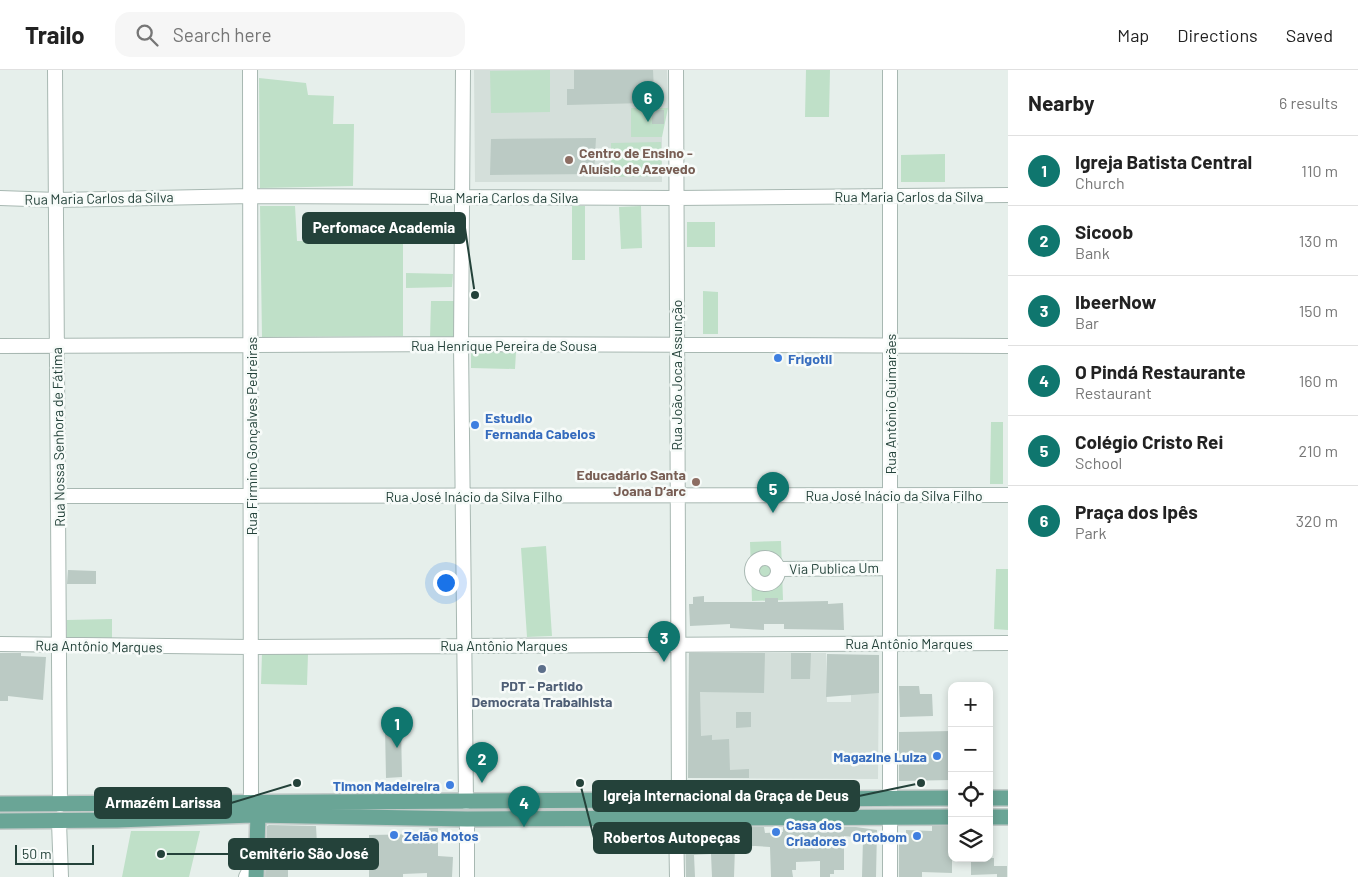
<!DOCTYPE html>
<html lang="en">
<head>
<meta charset="utf-8">
<style>
	:root { --surface:#fff; --page:#f6f6f6; --text:#222; --muted:#767676; --line:#e0e0e0; --accent:#0f766e }
	body { margin:0; font-family:Barlow,sans-serif; background:var(--page); color:var(--text) }
	.controls { position:absolute; right:15px; bottom:15px; display:grid; overflow:hidden; border-radius:10px; box-shadow:0 2px 8px #0003 }
	.controls button { width:45px; height:45px; display:grid; place-items:center; padding:0; border:0; border-bottom:1px solid var(--line); background:var(--surface); color:var(--text); font:25px sans-serif }
	.scale { position:absolute; left:15px; bottom:12px; width:79px; box-sizing:border-box; padding-left:5px; border:2px solid #24423a; border-top:0; font-size:14px; line-height:18px; white-space:nowrap; color:#24423a; -webkit-text-stroke:4px #f7fbf9; paint-order:stroke }
	.you { position:absolute; left:445px; top:512px; width:18px; height:18px; margin:-12px; border:4px solid #fff; border-radius:50%; background:#1a73e8; box-shadow:0 0 0 8px #1a73e833 }
	.badge { display:grid; place-items:center; width:32px; height:32px; border-radius:50%; background:var(--accent); color:#fff; font-size:16px; font-weight:700 }
	.pin { position:absolute; translate:-50% -41px; filter:drop-shadow(0 1px 2px #0008) }
	.pin::after { content:''; position:absolute; top:26px; width:18px; height:15px; background:inherit; clip-path:polygon(0 0,100% 0,50% 100%) }
	.list { margin:0; padding:0; list-style:none }
	h2 { display:flex; justify-content:space-between; align-items:center; height:65px; margin:0; padding:0 20px; font-size:21px }
	h2 small { font-size:16px; font-weight:400; color:var(--muted) }
	.list li { display:grid; grid-template-columns:32px 1fr auto; gap:15px; align-items:center; box-sizing:border-box; height:70px; padding:0 20px; border-top:1px solid var(--line) }
	.list b { display:block; font-size:19px; white-space:nowrap }
	.list p { margin:0; font-size:16px; white-space:nowrap; color:var(--muted) }
	.list em { font-size:16px; font-style:normal; color:var(--muted) }
	.icon { flex:none; width:28px; height:28px; fill:none; stroke:currentColor; stroke-width:2; stroke-linecap:round; stroke-linejoin:round }
	.map { position:relative; flex:none; width:1008px; height:807px; overflow:hidden }
	header { display:flex; align-items:center; gap:30px; box-sizing:border-box; height:70px; padding:0 25px; background:var(--surface); border-bottom:1px solid var(--line) }
	header strong { font-size:24px }
	nav { display:flex; gap:28px; margin-inline-start:auto; font-size:18px }
	.search { width:350px; height:45px; background:var(--page); display:flex; align-items:center; gap:12px; box-sizing:border-box; padding:0 18px; border-radius:15px; color:var(--muted); font-size:19px }
	main { display:flex }
	aside { flex:1; background:var(--surface) }
	.map>svg:first-child { display:block }
	.built { fill:#d4dfda }
	.green { fill:#bfe0c8 }
	.building { fill:#bbcac4 }
	.lines { fill:none; stroke-linecap:round; stroke-linejoin:round }
	.minor-casing { stroke:#a8b8b2; stroke-width:16 }
	.major-casing { stroke:#c2cac8; stroke-width:18 }
	.minor { stroke:#fff; stroke-width:14 }
	.major { stroke:#6aa596; stroke-width:15 }
	.education-dot { fill:#8d6e63; stroke:#f7fbf9; stroke-width:2 }
	.shop-dot { fill:#3f7fe0; stroke:#f7fbf9; stroke-width:2 }
	.service-dot { fill:#5c6f8a; stroke:#f7fbf9; stroke-width:2 }
	.labels { text-anchor:middle; dominant-baseline:central; stroke-width:5; stroke-linejoin:round; paint-order:stroke }
	.education-label { font-size:14px; font-weight:bold; fill:#785e54; stroke:#f7fbf9; text-anchor:start }
	.street-label { font-size:14px; fill:#24423a; stroke:#f7fbf9 }
	.shop-label { font-size:14px; font-weight:bold; fill:#366cbe; stroke:#f7fbf9; text-anchor:start }
	.service-label { font-size:14px; font-weight:bold; fill:#4e5e75; stroke:#f7fbf9 }
	.leader { fill:none; stroke:#24423a; stroke-width:2 }
	.callout-dot { fill:#24423a; stroke:#f7fbf9; stroke-width:2 }
	.callout { fill:#24423a; stroke:#24423a; stroke-width:2 }
	.callout-label { font-size:15px; text-anchor:middle; font-weight:bold; fill:#fff }
</style>
</head>
<body>
<header>
<strong>Trailo</strong>
<div class="search"><svg class="icon" aria-label="search" viewBox="0 0 24 24"><circle cx="10" cy="10" r="6"/><path d="M15 15l6 6"/></svg>Search here</div>
<nav><a>Map</a><a>Directions</a><a>Saved</a></nav>
</header>
<main>
<div class="map">
<svg width="1008" height="807" viewBox="0 0 1008 807">
	<rect width="100%" height="100%" fill="#e6efeb"/>
	<!-- built -->
	<path class="built" d="M 474,0 L 667,0 L 668,38 L 631,38 L 631,67 L 662,67 L 662,112 L 475,112 Z
		M 689,583 L 826,583 L 827,632 L 851,632 L 851,585 L 879,585 L 878,709 L 688,708 Z"/>
	<!-- green -->
	<path class="green" d="M 550,0 L 550,42 L 491,43 L 490,1 Z
		M 806,0 L 830,0 L 829,47 L 805,47 Z
		M 259,8 L 306,13 L 308,25 L 334,26 L 333,54 L 354,54 L 353,116 L 260,118 Z
		M 631,38 L 668,38 L 662,67 L 631,67 Z
		M 661,72 L 662,106 L 611,107 L 611,73 Z
		M 945,84 L 945,112 L 901,112 L 901,85 Z
		M 260,136 L 295,136 L 297,171 L 403,171 L 403,266 L 262,267 Z
		M 572,136 L 585,136 L 585,190 L 572,190 Z
		M 641,136 L 642,178 L 621,179 L 619,137 Z
		M 687,152 L 715,152 L 715,177 L 687,177 Z
		M 406,203 L 453,204 L 452,217 L 406,218 Z
		M 703,221 L 718,222 L 718,264 L 703,264 Z
		M 431,231 L 457,231 L 457,268 L 430,268 Z
		M 471,281 L 516,282 L 515,299 L 471,298 Z
		M 991,352 L 1003,352 L 1003,414 L 990,414 Z
		M 781,471 L 783,530 L 752,531 L 750,472 Z
		M 546,476 L 552,566 L 527,567 L 521,478 Z
		M 996,499 L 1008,499 L 1008,560 L 994,559 Z
		M 112,549 L 112,568 L 67,568 L 67,550 Z
		M 262,583 L 308,584 L 307,615 L 261,614 Z
		M 131,761 L 200,761 L 189,807 L 122,807 Z"/>
	<!-- building -->
	<path class="building" d="M 574,0 L 653,0 L 655,40 L 664,40 L 664,54 L 652,54 L 652,46 L 644,46 L 645,33 L 567,35 L 567,19 L 574,19 Z
		M 596,68 L 594,104 L 490,105 L 491,69 Z
		M 68,500 L 96,501 L 96,514 L 67,514 Z
		M 704,526 L 704,532 L 765,532 L 765,528 L 778,528 L 778,532 L 828,531 L 828,534 L 843,533 L 844,560 L 784,559 L 784,554 L 764,554 L 764,560 L 730,558 L 730,554 L 690,556 L 689,534 L 693,534 L 693,527 Z
		M 0,583 L 21,583 L 21,586 L 46,587 L 43,630 L 8,626 L 8,631 L 0,631 Z
		M 689,583 L 765,583 L 764,623 L 700,622 L 701,666 L 712,665 L 712,670 L 729,669 L 730,700 L 749,699 L 749,708 L 688,708 Z
		M 791,583 L 811,583 L 810,609 L 791,609 Z
		M 827,584 L 879,585 L 879,623 L 826,627 Z
		M 899,616 L 919,616 L 920,624 L 932,624 L 933,646 L 900,647 Z
		M 736,642 L 751,642 L 751,657 L 736,658 Z
		M 385,657 L 401,657 L 402,707 L 386,708 Z
		M 952,661 L 952,710 L 899,711 L 899,662 Z
		M 269,755 L 316,756 L 318,792 L 288,793 L 288,807 L 265,807 L 267,756 Z
		M 932,756 L 952,756 L 952,803 L 922,802 L 922,807 L 899,807 L 899,764 L 906,764 L 906,760 L 932,761 Z
		M 685,757 L 764,757 L 765,763 L 783,762 L 783,757 L 856,757 L 877,760 L 876,807 L 862,807 L 863,768 L 844,766 L 844,800 L 834,800 L 834,804 L 830,804 L 830,807 L 820,807 L 820,791 L 796,792 L 796,800 L 792,800 L 793,807 L 771,807 L 770,777 L 755,776 L 735,777 L 734,807 L 712,807 L 711,784 L 694,785 L 695,807 L 686,807 Z
		M 429,758 L 438,758 L 438,786 L 453,787 L 452,807 L 427,807 L 427,803 L 403,804 L 403,807 L 369,807 L 369,765 L 428,764 Z
		M 971,788 L 994,788 L 994,796 L 1007,796 L 1007,807 L 997,807 L 997,804 L 971,805 Z"/>
	<g class="lines">
		<defs>
			<path id="minor" d="M 55,0 L 60,735
				M 250,0 L 251,732
				M 463,0 L 461,274 L 466,732
				M 676,0 L 679,731
				M 0,128 L 57,130 L 251,126 L 676,128 L 1008,125
				M 0,276 L 461,274 L 1008,276
				M 59,426 L 1008,425
				M752 501a13 13 0 1 1 26 0a13 13 0 1 1-26 0Z
				M 778,499 L 890,498
				M 0,574 L 250,577 L 1008,573
				M 890,729 L 890,0
				M 890,748 L 890,807
				M 676,749 L 677,807
				M 59,752 L 61,807
				M 246,807 L 255,789
				M 467,807 L 467,749"/>
			<path id="major" d="M 989,728 L 1008,728
				M 0,734 L 952,728
				M 989,747 L 1008,747
				M 0,751 L 117,750 L 252,745 L 467,749 L 952,747
				M 256,807 L 258,745"/>
		</defs>
		<!-- minor casing -->
		<use href="#minor" class="minor-casing"/>
		<!-- major casing -->
		<use href="#major" class="major-casing"/>
		<!-- minor -->
		<use href="#minor" class="minor"/>
		<!-- major -->
		<use href="#major" class="major"/>
	</g>
	<!-- markers -->
	<g class="education-dot">
		<circle cx="569" cy="90" r="5"/>
		<circle cx="696" cy="412" r="5"/>
	</g>
	<g class="shop-dot">
		<circle cx="778" cy="288" r="5"/>
		<circle cx="475" cy="355" r="5"/>
		<circle cx="937" cy="686" r="5"/>
		<circle cx="450" cy="715" r="5"/>
		<circle cx="776" cy="762" r="5"/>
		<circle cx="394" cy="765" r="5"/>
		<circle cx="917" cy="766" r="5"/>
	</g>
	<circle class="service-dot" cx="542" cy="599" r="5"/>
	<g class="labels">
		<!-- education labels -->
		<g class="education-label">
			<text x="579" y="82">Centro de Ensino -<tspan x="579" dy="16">Aluísio de Azevedo</tspan></text>
			<text x="686" y="404" text-anchor="end">Educadário Santa<tspan x="686" dy="16">Joana D’arc</tspan></text>
		</g>
		<!-- street labels -->
		<g class="street-label">
			<text x="909" y="126">Rua Maria Carlos da Silva</text>
			<text x="504" y="127">Rua Maria Carlos da Silva</text>
			<text transform="translate(99 128) rotate(-1)">Rua Maria Carlos da Silva</text>
			<text x="504" y="275">Rua Henrique Pereira de Sousa</text>
			<text transform="translate(676 305) rotate(-90)">Rua João Joca Assunção</text>
			<text transform="translate(890 334) rotate(-90)">Rua Antônio Guimarães</text>
			<text transform="translate(251 366) rotate(-90)">Rua Firmino Gonçalves Pedreiras</text>
			<text transform="translate(58 367) rotate(-91)">Rua Nossa Senhora de Fátima</text>
			<text x="894" y="425">Rua José Inácio da Silva Filho</text>
			<text x="474" y="426">Rua José Inácio da Silva Filho</text>
			<text transform="translate(834 498) rotate(-1)">Via Publica Um</text>
			<text x="909" y="573">Rua Antônio Marques</text>
			<text x="504" y="575">Rua Antônio Marques</text>
			<text transform="translate(99 576) rotate(1)">Rua Antônio Marques</text>
		</g>
		<!-- shop labels -->
		<g class="shop-label">
			<text x="788" y="288">Frigotil</text>
			<text x="485" y="347">Estudio<tspan x="485" dy="16">Fernanda Cabelos</tspan></text>
			<text x="927" y="686" text-anchor="end">Magazine Luiza</text>
			<text x="440" y="715" text-anchor="end">Timon Madeireira</text>
			<text x="786" y="754">Casa dos<tspan x="786" dy="16">Criadores</tspan></text>
			<text x="404" y="765">Zelão Motos</text>
			<text x="907" y="766" text-anchor="end">Ortobom</text>
		</g>
		<!-- service labels -->
		<g class="service-label">
			<text x="542" y="615">PDT - Partido<tspan x="542" dy="16">Democrata Trabalhista</tspan></text>
		</g>
	</g>
	<!-- callouts -->
	<path class="leader" d="M475 225L465 158M921 713L859 726M297 713L231 733M580 713L594 768M161 784L229 784"/>
	<g class="callout-dot">
		<circle cx="475" cy="225" r="5"/>
		<circle cx="921" cy="713" r="5"/>
		<circle cx="297" cy="713" r="5"/>
		<circle cx="580" cy="713" r="5"/>
		<circle cx="161" cy="784" r="5"/>
	</g>
	<g class="callout">
		<rect x="303" y="143" width="162" height="30" rx="5"/>
		<rect x="593" y="711" width="266" height="30" rx="5"/>
		<rect x="95" y="718" width="136" height="30" rx="5"/>
		<rect x="594" y="753" width="157" height="30" rx="5"/>
		<rect x="229" y="769" width="149" height="30" rx="5"/>
	</g>
	<g class="callout-label">
		<text x="384" y="163">Perfomace Academia</text>
		<text x="726" y="731">Igreja Internacional da Graça de Deus</text>
		<text x="163" y="738">Armazém Larissa</text>
		<text x="672" y="773">Robertos Autopeças</text>
		<text x="304" y="789">Cemitério São José</text>
	</g>
</svg>
<div class="controls">
<button>+</button>
<button>−</button>
<button><svg class="icon" aria-label="locate" viewBox="0 0 24 24"><circle cx="12" cy="12" r="6"/><path d="M12 2v4M12 18v4M2 12h4M18 12h4"/></svg></button>
<button><svg class="icon" aria-label="layers" viewBox="0 0 24 24"><path d="M12 4l9 5-9 5-9-5zM3 14l9 5 9-5"/></svg></button>
</div>
<div class="scale">50 m</div>
<div class="you"></div>
<div class="pin badge" style="left:397px;top:678px">1</div>
<div class="pin badge" style="left:482px;top:713px">2</div>
<div class="pin badge" style="left:664px;top:592px">3</div>
<div class="pin badge" style="left:524px;top:757px">4</div>
<div class="pin badge" style="left:773px;top:443px">5</div>
<div class="pin badge" style="left:648px;top:52px">6</div>
</div>
<aside>
<h2>Nearby<small>6 results</small></h2>
<ul class="list">
<li><span class="badge">1</span><div><b>Igreja Batista Central</b><p>Church</p></div><em>110 m</em></li>
<li><span class="badge">2</span><div><b>Sicoob</b><p>Bank</p></div><em>130 m</em></li>
<li><span class="badge">3</span><div><b>IbeerNow</b><p>Bar</p></div><em>150 m</em></li>
<li><span class="badge">4</span><div><b>O Pindá Restaurante</b><p>Restaurant</p></div><em>160 m</em></li>
<li><span class="badge">5</span><div><b>Colégio Cristo Rei</b><p>School</p></div><em>210 m</em></li>
<li><span class="badge">6</span><div><b>Praça dos Ipês</b><p>Park</p></div><em>320 m</em></li>
</ul>
</aside>
</main>
</body>
</html>
